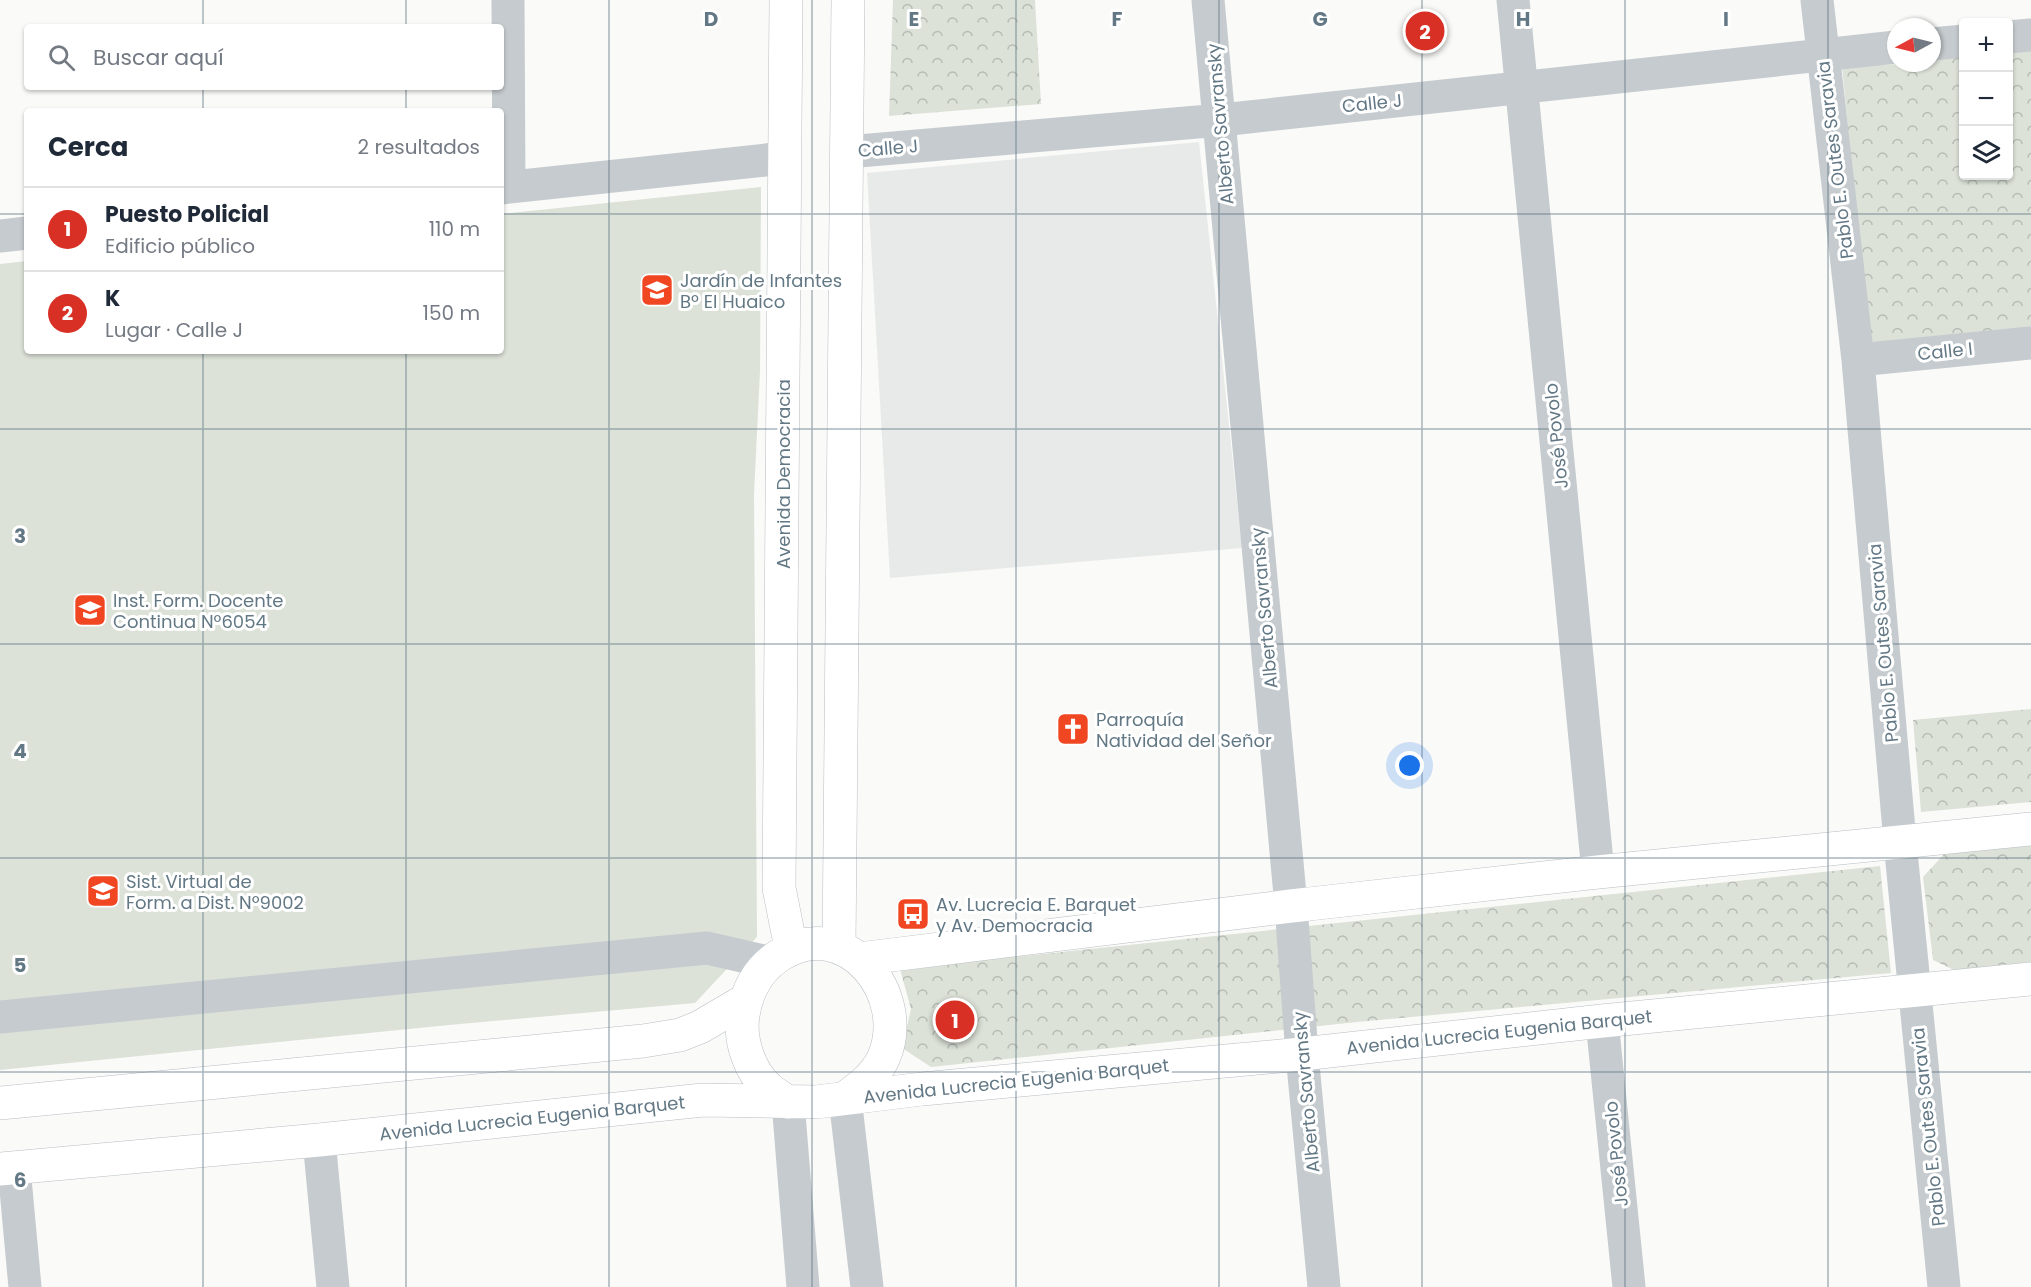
<!DOCTYPE html>
<html lang="es">
<head>
<meta charset="utf-8">
<style>
	:root { --surface:#fff; --page:#f2f2f3; --text:#1f2937; --muted:#747a83; --line:#e0e1e3; --accent:#d93025 }
	body { margin:0; font-family:Poppins,sans-serif; background:var(--page); color:var(--text) }
	.controls { position:absolute; right:18px; top:18px; display:grid; overflow:hidden; border-radius:6px; box-shadow:0 2px 4px #0004 }
	.controls button { width:54px; height:54px; display:grid; place-items:center; padding:0; border:0; border-bottom:2px solid var(--line); background:var(--surface); color:var(--text); font:30px sans-serif }
	.compass { position:absolute; left:1887px; top:18px; width:54px; height:54px; border-radius:50%; background:var(--surface); box-shadow:0 2px 4px #0004; rotate:263deg }
	.you { position:absolute; left:1410px; top:766px; width:21px; height:21px; margin:-15px; border:4px solid #fff; border-radius:50%; background:#1a73e8; box-shadow:0 0 0 9px #1a73e833 }
	.badge { display:grid; place-items:center; width:39px; height:39px; border-radius:50%; background:var(--accent); color:#fff; font-size:20px; font-weight:700 }
	.pin { position:absolute; translate:-50% -50%; border:3px solid #fff; box-shadow:0 2px 6px #0006 }
	.list { margin:0; padding:0; list-style:none }
	h2 { display:flex; justify-content:space-between; align-items:center; height:78px; margin:0; padding:0 24px; font-size:26px }
	h2 small { font-size:20px; font-weight:400; color:var(--muted) }
	.list li { display:grid; grid-template-columns:39px 1fr auto; gap:18px; align-items:center; box-sizing:border-box; height:84px; padding:0 24px; border-top:2px solid var(--line) }
	.list b { display:block; font-size:22px; white-space:nowrap }
	.list p { margin:0; font-size:20px; white-space:nowrap; color:var(--muted) }
	.list em { font-size:20px; font-style:normal; color:var(--muted) }
	.icon { flex:none; width:33px; height:33px; fill:none; stroke:currentColor; stroke-width:2; stroke-linecap:round; stroke-linejoin:round }
	.map { position:relative; flex:none; width:2031px; height:1287px; overflow:hidden }
	.search { position:absolute; background:var(--surface); box-shadow:0 2px 4px #0004; left:24px; top:24px; width:480px; height:66px; display:flex; align-items:center; gap:15px; box-sizing:border-box; padding:0 21px; border-radius:6px; color:var(--muted); font-size:22px }
	.panel { position:absolute; background:var(--surface); box-shadow:0 2px 4px #0004; left:24px; top:108px; width:480px; height:246px; border-radius:6px }
	.map>svg:first-child { display:block }
	.built { fill:#e8eae9 }
	.green { fill:#dce2d8 }
	.park { fill:url(#park-crowns) }
	.lines { fill:none; stroke-linecap:round; stroke-linejoin:round }
	.secondary-casing { stroke:#b7bec3; stroke-width:34 }
	.street { stroke:#c5cbce; stroke-width:33 }
	.secondary { stroke:#fff; stroke-width:33 }
	.grid { fill:none; stroke:#637885; stroke-width:1.5; stroke-opacity:0.55 }
	.labels { text-anchor:middle; dominant-baseline:central; stroke-width:6; stroke-linejoin:round; paint-order:stroke }
	.street-label { font-size:18px; fill:#637885; stroke:#fff }
	.poi-label { font-size:18px; fill:#637885; stroke:#fff; text-anchor:start }
	.grid-label { font-size:20px; text-anchor:middle; font-weight:bold; fill:#637885; stroke:#fff; stroke-width:6; stroke-linejoin:round; paint-order:stroke }
</style>
</head>
<body>
<div class="map">
<svg width="2031" height="1287" viewBox="0 0 2031 1287">
	<defs>
		<pattern id="park-crowns" width="20" height="18" patternUnits="userSpaceOnUse" patternTransform="scale(1.5)"><rect width="20" height="18" fill="#dce2d8"/><path d="M2 6a3 3 0 1 1 6 0M12 15a3 3 0 1 1 6 0" fill="none" stroke="#b6bcb5"/></pattern>
	</defs>
	<rect width="100%" height="100%" fill="#fafaf8"/>
	<!-- built -->
	<path class="built" d="M 1199,142 L 1242,548 L 890,578 L 867,173 Z"/>
	<!-- green -->
	<path class="green" d="M 761,187 L 760,371 L 754,494 L 757,937 L 695,1003 L 449,1025 L 0,1070 L 0,264 L 27,261 L 27,351 L 501,351 L 501,214 Z"/>
	<!-- park -->
	<path class="park" d="M 893,0 L 1035,0 L 1041,104 L 889,116 Z
		M 2031,47 L 2031,329 L 1869,345 L 1842,66 L 1932,63 L 1932,57 L 1963,54 L 1964,176 L 2008,176 L 2009,50 Z
		M 2031,709 L 2031,802 L 1921,812 L 1913,720 Z
		M 2031,845 L 2031,962 L 1954,970 L 1933,960 L 1923,877 L 1946,852 Z
		M 1880,866 L 1891,973 L 1357,1022 L 931,1067 L 902,1048 L 911,1009 L 900,969 Z"/>
	<g class="lines">
		<defs>
			<path id="secondary" d="M 786,0 L 779,888 L 791,948
				M 839,947 L 848,0
				M 859,959 L 1291,906 L 1598,872 L 2031,829
				M 788,1102 C 782,1098 775,1094 769,1089 C 750,1072 739,1041 743,1015 C 747,990 758,969 780,955 C 846,913 912,995 883,1059 C 875,1076 860,1087 845,1098
				M 0,1103 L 643,1041 L 680,1035 L 700,1027 L 746,1000
				M 0,1169 L 319,1140 L 703,1100 L 816,1102 L 922,1089 L 1302,1054 L 1602,1021 L 2031,979"/>
		</defs>
		<!-- secondary casing -->
		<use href="#secondary" class="secondary-casing"/>
		<!-- street -->
		<path class="street" d="M 508,0 L 509,187
			M 1208,0 L 1291,906 L 1302,1054 L 1324,1287
			M 1513,0 L 1598,872
			M 1817,0 L 1858,360 L 1900,842 L 1944,1287
			M 2008,37 L 2031,35
			M 1932,44 L 1964,41
			M 847,152 L 1221,120 L 1896,47
			M 501,188 L 785,158
			M 0,236 L 27,233
			M 1858,360 L 2031,343
			M 0,1017 L 707,948 L 768,962
			M 1602,1021 L 1629,1287
			M 845,1098 L 867,1287
			M 788,1102 L 803,1287
			M 319,1140 L 333,1287
			M 14,1168 L 25,1287"/>
		<!-- secondary -->
		<use href="#secondary" class="secondary"/>
	</g>
	<!-- grid -->
	<path class="grid" d="M 203,0 L 203,27M 406,0 L 406,27M 609,0 L 609,1287M 812,0 L 812,1287M 1016,0 L 1016,1287M 1219,0 L 1219,1287M 1422,0 L 1422,1287M 1625,0 L 1625,1287M 1828,0 L 1828,1287M 203,87 L 203,111M 406,87 L 406,111M 0,214 L 27,214M 501,214 L 2031,214M 203,351 L 203,1287M 406,351 L 406,1287M 0,429 L 2031,429M 0,644 L 2031,644M 0,858 L 2031,858M 0,1072 L 2031,1072"/>
	<!-- icons -->
	<defs>
		<symbol id="school-square" viewBox="-11 -11 22 22"><rect x="-9" y="-9" width="18" height="18" rx="4" fill="#f04722" stroke="#fff"/><path d="M0-5L7-2L0 1L-7-2ZM-4 1L0 2.5L4 1V4Q0 6-4 4Z" fill="#fff"/></symbol>
		<symbol id="church-square" viewBox="-11 -11 22 22"><rect x="-9" y="-9" width="18" height="18" rx="4" fill="#f04722" stroke="#fff"/><path d="M-1.2-6h2.4v3.5h3.3v2.4h-3.3V6h-2.4V-.1h-3.3v-2.4h3.3Z" fill="#fff"/></symbol>
		<symbol id="bus-square" viewBox="-11 -11 22 22"><rect x="-9" y="-9" width="18" height="18" rx="4" fill="#f04722" stroke="#fff"/><path d="M-5-6H5V4H4V6H2V4H-2V6H-4V4H-5ZM-3.5-4V0h7V-4ZM-3.5 1.2v1.5H-2V1.2ZM2 1.2v1.5H3.5V1.2Z" fill="#fff"/></symbol>
	</defs>
	<g fill-rule="evenodd">
		<use href="#school-square" x="638" y="271" width="38" height="38"/>
		<use href="#school-square" x="71" y="591" width="38" height="38"/>
		<use href="#church-square" x="1054" y="710" width="38" height="38"/>
		<use href="#school-square" x="84" y="872" width="38" height="38"/>
		<use href="#bus-square" x="894" y="895" width="38" height="38"/>
	</g>
	<g class="labels">
		<!-- street labels -->
		<g class="street-label">
			<text transform="translate(1372 103) rotate(-6)">Calle J</text>
			<text transform="translate(1220 124) rotate(-95)">Alberto Savransky</text>
			<text transform="translate(888 148) rotate(-5)">Calle J</text>
			<text transform="translate(1835 160) rotate(-97)">Pablo E. Outes Saravia</text>
			<text transform="translate(1945 351) rotate(-6)">Calle I</text>
			<text transform="translate(1556 436) rotate(-96)">José Povolo</text>
			<text transform="translate(783 474) rotate(-90)">Avenida Democracia</text>
			<text transform="translate(1264 608) rotate(-95)">Alberto Savransky</text>
			<text transform="translate(1883 643) rotate(-95)">Pablo E. Outes Saravia</text>
			<text transform="translate(1499 1032) rotate(-6)">Avenida Lucrecia Eugenia Barquet</text>
			<text transform="translate(1016 1081) rotate(-6)">Avenida Lucrecia Eugenia Barquet</text>
			<text transform="translate(1306 1092) rotate(-95)">Alberto Savransky</text>
			<text transform="translate(532 1118) rotate(-6)">Avenida Lucrecia Eugenia Barquet</text>
			<text transform="translate(1928 1127) rotate(-96)">Pablo E. Outes Saravia</text>
			<text transform="translate(1616 1154) rotate(-96)">José Povolo</text>
		</g>
		<!-- poi labels -->
		<g class="poi-label">
			<text x="680" y="280">Jardín de Infantes<tspan x="680" dy="21">Bº El Huaico</tspan></text>
			<text x="113" y="600">Inst. Form. Docente<tspan x="113" dy="21">Continua Nº6054</tspan></text>
			<text x="1096" y="719">Parroquía<tspan x="1096" dy="21">Natividad del Señor</tspan></text>
			<text x="126" y="881">Sist. Virtual de<tspan x="126" dy="21">Form. a Dist. Nº9002</tspan></text>
			<text x="936" y="904">Av. Lucrecia E. Barquet<tspan x="936" dy="21">y Av. Democracia</tspan></text>
		</g>
	</g>
	<g class="grid-label">
		<text x="711" y="26">D</text>
		<text x="914" y="26">E</text>
		<text x="1117" y="26">F</text>
		<text x="1320" y="26">G</text>
		<text x="1523" y="26">H</text>
		<text x="1726" y="26">I</text>
		<text x="20" y="543">3</text>
		<text x="20" y="758">4</text>
		<text x="20" y="972">5</text>
		<text x="20" y="1187">6</text>
	</g>
</svg>
<div class="controls">
<button>+</button>
<button>−</button>
<button><svg class="icon" aria-label="layers" viewBox="0 0 24 24"><path d="M12 4l9 5-9 5-9-5zM3 14l9 5 9-5"/></svg></button>
</div>
<svg class="compass" viewBox="-18 -18 36 36"><path d="M0-13l5 13h-10z" fill="#e53935"/><path d="M0 13l5-13h-10z" fill="#747a83"/></svg>
<div class="you"></div>
<div class="pin badge" style="left:955px;top:1020px">1</div>
<div class="pin badge" style="left:1425px;top:31px">2</div>
<div class="search"><svg class="icon" aria-label="search" viewBox="0 0 24 24"><circle cx="10" cy="10" r="6"/><path d="M15 15l6 6"/></svg>Buscar aquí</div>
<section class="panel">
<h2>Cerca<small>2 resultados</small></h2>
<ul class="list">
<li><span class="badge">1</span><div><b>Puesto Policial</b><p>Edificio público</p></div><em>110 m</em></li>
<li><span class="badge">2</span><div><b>K</b><p>Lugar · Calle J</p></div><em>150 m</em></li>
</ul>
</section>
</div>
</body>
</html>
